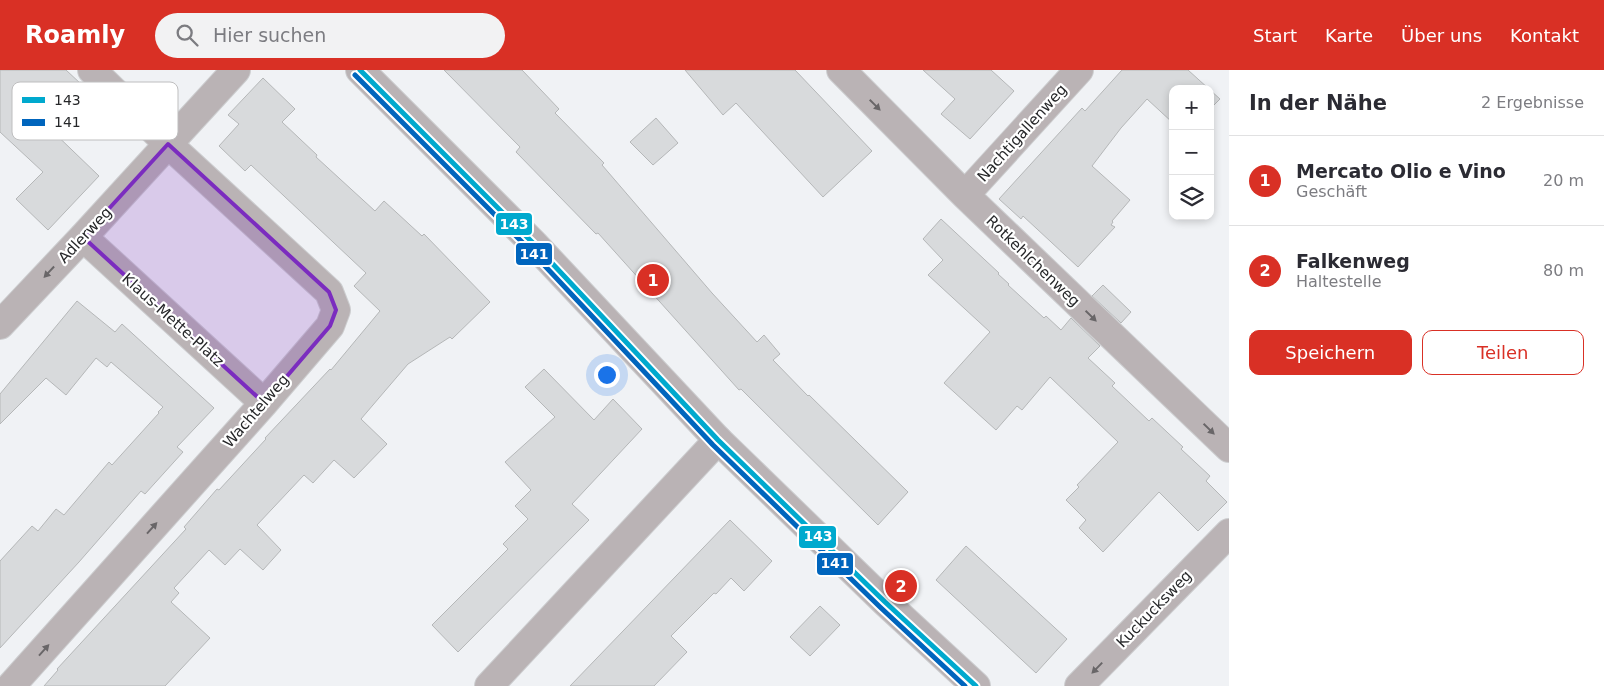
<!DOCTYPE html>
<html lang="de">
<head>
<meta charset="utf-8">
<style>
	:root { --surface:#fff; --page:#f2f2f3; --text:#2b2b33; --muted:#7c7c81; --line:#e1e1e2; --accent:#d93025 }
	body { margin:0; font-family:"DejaVu Sans",sans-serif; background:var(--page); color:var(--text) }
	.controls { position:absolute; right:15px; top:15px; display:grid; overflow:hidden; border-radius:10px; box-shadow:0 2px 8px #0003 }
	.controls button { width:45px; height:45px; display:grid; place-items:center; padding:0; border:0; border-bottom:1px solid var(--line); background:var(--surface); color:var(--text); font:25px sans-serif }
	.you { position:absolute; left:606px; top:304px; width:18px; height:18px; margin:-12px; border:4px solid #fff; border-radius:50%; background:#1a73e8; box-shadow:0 0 0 8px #1a73e833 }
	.badge { display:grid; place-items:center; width:32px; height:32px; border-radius:50%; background:var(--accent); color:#fff; font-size:16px; font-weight:700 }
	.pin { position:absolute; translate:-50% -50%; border:2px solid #fff; box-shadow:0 1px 5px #0006 }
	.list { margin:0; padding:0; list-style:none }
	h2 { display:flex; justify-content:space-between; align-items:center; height:65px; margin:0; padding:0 20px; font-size:21px }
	h2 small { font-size:16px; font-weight:400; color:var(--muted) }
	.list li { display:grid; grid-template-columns:32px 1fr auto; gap:15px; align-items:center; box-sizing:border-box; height:90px; padding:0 20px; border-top:1px solid var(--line) }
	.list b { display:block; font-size:19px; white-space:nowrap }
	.list p { margin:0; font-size:16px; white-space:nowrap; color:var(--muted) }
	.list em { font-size:16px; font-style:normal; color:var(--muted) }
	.actions { display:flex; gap:10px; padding:15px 20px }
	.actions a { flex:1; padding:11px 0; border:1px solid var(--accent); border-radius:10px; text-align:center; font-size:18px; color:var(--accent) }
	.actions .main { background:var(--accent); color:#fff }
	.icon { flex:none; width:28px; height:28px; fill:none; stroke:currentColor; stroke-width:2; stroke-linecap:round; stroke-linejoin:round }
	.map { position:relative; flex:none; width:1229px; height:616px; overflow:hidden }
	header { display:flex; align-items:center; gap:30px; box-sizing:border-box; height:70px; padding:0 25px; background:var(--accent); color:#fff }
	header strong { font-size:24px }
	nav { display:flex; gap:28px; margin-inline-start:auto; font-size:18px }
	.search { width:350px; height:45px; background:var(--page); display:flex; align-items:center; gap:12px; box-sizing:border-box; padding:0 18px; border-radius:28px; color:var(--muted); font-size:19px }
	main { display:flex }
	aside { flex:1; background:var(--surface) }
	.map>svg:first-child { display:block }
	.building { fill:#d8dadc; stroke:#b5b7b8 }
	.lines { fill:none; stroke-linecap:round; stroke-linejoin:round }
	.minor-casing { stroke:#cccdcf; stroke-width:30 }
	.tertiary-casing { stroke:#cccdcf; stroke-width:30 }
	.minor { stroke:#bab3b5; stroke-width:28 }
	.tertiary { stroke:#bab3b5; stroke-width:28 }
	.bus-1-casing { stroke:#fff; stroke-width:9 }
	.bus-2-casing { stroke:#fff; stroke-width:9 }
	.bus-1 { stroke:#00a9ce; stroke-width:5 }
	.bus-2 { stroke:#0065bd; stroke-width:5 }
	.oneway { fill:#696668 }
	.marked { fill:#7b2cbf; fill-opacity:0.2; stroke:#7b2cbf; stroke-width:4; stroke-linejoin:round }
	.labels { text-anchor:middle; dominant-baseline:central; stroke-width:4.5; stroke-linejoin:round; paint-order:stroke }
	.street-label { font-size:15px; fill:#262729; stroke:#fff }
	.key { fill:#fff; stroke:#bebebf; stroke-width:1 }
	.key-label { font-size:14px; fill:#262729 }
	.line-badge { stroke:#fff; stroke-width:2 }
	.badge-label { font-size:14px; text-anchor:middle; font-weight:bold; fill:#fff }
</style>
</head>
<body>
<header>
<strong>Roamly</strong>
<div class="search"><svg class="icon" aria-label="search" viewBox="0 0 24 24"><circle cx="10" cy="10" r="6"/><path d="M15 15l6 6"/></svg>Hier suchen</div>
<nav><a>Start</a><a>Karte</a><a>Über uns</a><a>Kontakt</a></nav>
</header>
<main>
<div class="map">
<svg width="1229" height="616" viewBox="0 0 1229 616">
	<rect width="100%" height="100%" fill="#f0f2f5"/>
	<!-- building -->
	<path class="building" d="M 0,0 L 66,0 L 81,14 L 45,54 L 99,106 L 48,160 L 16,129 L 43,102 L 0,62 Z
		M 444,0 L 522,0 L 559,39 L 555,43 L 604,93 L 602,95 L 712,223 L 757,272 L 764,265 L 780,284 L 773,290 L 808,326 L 809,325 L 908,422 L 878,455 L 741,319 L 739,320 L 598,163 L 596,164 L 516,82 L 520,77 Z
		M 685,0 L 795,0 L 872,81 L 823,127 L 736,33 L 723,45 Z
		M 923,0 L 991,0 L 1014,21 L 970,69 L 941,44 L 955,29 Z
		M 1122,0 L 1188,0 L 1209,19 L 1173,19 L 1173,53 L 1147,29 L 1121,58 L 1092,96 L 1130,130 L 1112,151 L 1113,152 L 1111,155 L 1115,157 L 1078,197 L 1023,146 L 1021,149 L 999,129 L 1082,38 L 1085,41 Z
		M 263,8 L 295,39 L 282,52 L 317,85 L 316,87 L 375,141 L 384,131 L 422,166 L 424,164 L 490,232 L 452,269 L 450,267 L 408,294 L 361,349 L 387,374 L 354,408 L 334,390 L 313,413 L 304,405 L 257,455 L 281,480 L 263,500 L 240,479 L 225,495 L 209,480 L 174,518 L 179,523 L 171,532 L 210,568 L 165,616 L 44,616 L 58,600 L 57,599 L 186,459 L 184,457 L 217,419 L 219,420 L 266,369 L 265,368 L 330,299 L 331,300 L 380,241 L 354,216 L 366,203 L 251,95 L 245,101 L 219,76 L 239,54 L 228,45 Z
		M 1210,20 L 1220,29 L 1210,39 Z
		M 656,48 L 678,73 L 653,95 L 630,72 Z
		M 941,149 L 999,203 L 998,204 L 1009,214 L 1008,215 L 1044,248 L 1046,246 L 1061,260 L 1071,248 L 1100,276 L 1088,288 L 1115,313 L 1112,316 L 1149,351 L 1152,348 L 1183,377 L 1181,379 L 1210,406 L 1206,411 L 1227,432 L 1198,461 L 1159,422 L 1103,482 L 1079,458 L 1086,450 L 1066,430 L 1079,417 L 1077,415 L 1118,372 L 1050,307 L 1022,340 L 1017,336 L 996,360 L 944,313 L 990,262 L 928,205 L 943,190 L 923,169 Z
		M 1103,215 L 1131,242 L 1121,253 L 1092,226 Z
		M 77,231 L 115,262 L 122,254 L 214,338 L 177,377 L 183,382 L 145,424 L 141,421 L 79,492 L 0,578 L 0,491 L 32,456 L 38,461 L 56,439 L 64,445 L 109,392 L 112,395 L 159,343 L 158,342 L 163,337 L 111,292 L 107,297 L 96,288 L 66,325 L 46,308 L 0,354 L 0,324 Z
		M 544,299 L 594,350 L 613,329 L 642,359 L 572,434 L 589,450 L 458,582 L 432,555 L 508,479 L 503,474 L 528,449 L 515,436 L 531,420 L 505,392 L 555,347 L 525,317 Z
		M 730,450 L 772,491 L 744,521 L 731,508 L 716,524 L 714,523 L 671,566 L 687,582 L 654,616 L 570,616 Z
		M 966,476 L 1067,569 L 1036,603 L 936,510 Z
		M 820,536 L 840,555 L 810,586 L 790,567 Z"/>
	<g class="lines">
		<defs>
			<path id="minor" d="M 841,0 L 965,125 L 1229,378
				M 965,125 L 1079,0
				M 83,167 L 264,333
				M 0,255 L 83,167 L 236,0
				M 11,616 L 264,333 L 330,256 L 336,240 L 329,222 L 168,74 L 92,0
				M 489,616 L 718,370
				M 1079,616 L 1229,463"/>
			<path id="tertiary" d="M 360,0 L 534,174 L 718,370 L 885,532 L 976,616"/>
		</defs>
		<!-- minor casing -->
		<use href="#minor" class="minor-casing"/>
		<!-- tertiary casing -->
		<use href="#tertiary" class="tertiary-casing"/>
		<!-- minor -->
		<use href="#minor" class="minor"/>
		<!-- tertiary -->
		<use href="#tertiary" class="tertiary"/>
		<defs>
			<path id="bus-1" d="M 360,0 L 534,174 L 718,370 L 885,532 L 976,616"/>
			<path id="bus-2" d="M 355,5 L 529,179 L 713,375 L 880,537 L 965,616"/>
		</defs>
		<!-- bus-1 casing -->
		<use href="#bus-1" class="bus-1-casing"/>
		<!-- bus-2 casing -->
		<use href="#bus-2" class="bus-2-casing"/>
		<!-- bus-1 -->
		<use href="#bus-1" class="bus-1"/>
		<!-- bus-2 -->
		<use href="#bus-2" class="bus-2"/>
	</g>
	<!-- one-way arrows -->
	<defs><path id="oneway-solid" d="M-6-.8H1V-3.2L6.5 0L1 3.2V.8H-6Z" transform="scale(1.25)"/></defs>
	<g class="oneway">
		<use href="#oneway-solid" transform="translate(875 35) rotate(45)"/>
		<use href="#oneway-solid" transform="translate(49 202) rotate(133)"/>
		<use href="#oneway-solid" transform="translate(1091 246) rotate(44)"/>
		<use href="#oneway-solid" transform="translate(1209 359) rotate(44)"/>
		<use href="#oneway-solid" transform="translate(152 458) rotate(-48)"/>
		<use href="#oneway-solid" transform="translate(44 580) rotate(-48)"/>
		<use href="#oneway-solid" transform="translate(1097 598) rotate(134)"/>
	</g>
	<!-- marked area -->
	<path class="marked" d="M 168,74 L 329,222 L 336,240 L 330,256 L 264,333 L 83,167 Z"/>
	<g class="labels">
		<!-- street labels -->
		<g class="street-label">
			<text transform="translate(1022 63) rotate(-48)">Nachtigallenweg</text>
			<text transform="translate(85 165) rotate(-47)">Adlerweg</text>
			<text transform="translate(1033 191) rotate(44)">Rotkehlchenweg</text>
			<text transform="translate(173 250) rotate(42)">Klaus-Mette-Platz</text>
			<text transform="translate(256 341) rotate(-49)">Wachtelweg</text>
			<text transform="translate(1154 539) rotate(-46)">Kuckucksweg</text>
		</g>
	</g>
	<!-- legend -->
	<rect x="12" y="12" width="166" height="58" rx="8" class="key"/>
	<rect x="22" y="27" width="23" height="6" fill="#00a9ce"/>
	<rect x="22" y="49" width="23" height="7" fill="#0065bd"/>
	<g class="key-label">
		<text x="54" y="35">143</text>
		<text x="54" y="57">141</text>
	</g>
	<g class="line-badge">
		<rect x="495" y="142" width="38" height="24" rx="5" fill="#00a9ce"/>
		<rect x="515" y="172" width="38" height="24" rx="5" fill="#0065bd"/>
		<rect x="798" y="455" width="39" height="24" rx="5" fill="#00a9ce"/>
		<rect x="816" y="482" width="38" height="24" rx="5" fill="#0065bd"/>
	</g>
	<g class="badge-label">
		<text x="514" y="159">143</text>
		<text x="534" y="189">141</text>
		<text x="818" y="471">143</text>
		<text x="835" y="498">141</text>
	</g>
</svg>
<div class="controls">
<button>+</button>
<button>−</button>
<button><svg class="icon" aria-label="layers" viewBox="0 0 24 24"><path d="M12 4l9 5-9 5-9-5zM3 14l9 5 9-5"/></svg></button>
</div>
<div class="you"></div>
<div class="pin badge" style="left:653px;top:210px">1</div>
<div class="pin badge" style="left:901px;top:516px">2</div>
</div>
<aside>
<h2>In der Nähe<small>2 Ergebnisse</small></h2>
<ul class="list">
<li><span class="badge">1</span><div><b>Mercato Olio e Vino</b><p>Geschäft</p></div><em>20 m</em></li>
<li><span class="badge">2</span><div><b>Falkenweg</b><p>Haltestelle</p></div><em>80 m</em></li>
</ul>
<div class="actions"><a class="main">Speichern</a><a>Teilen</a></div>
</aside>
</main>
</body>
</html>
